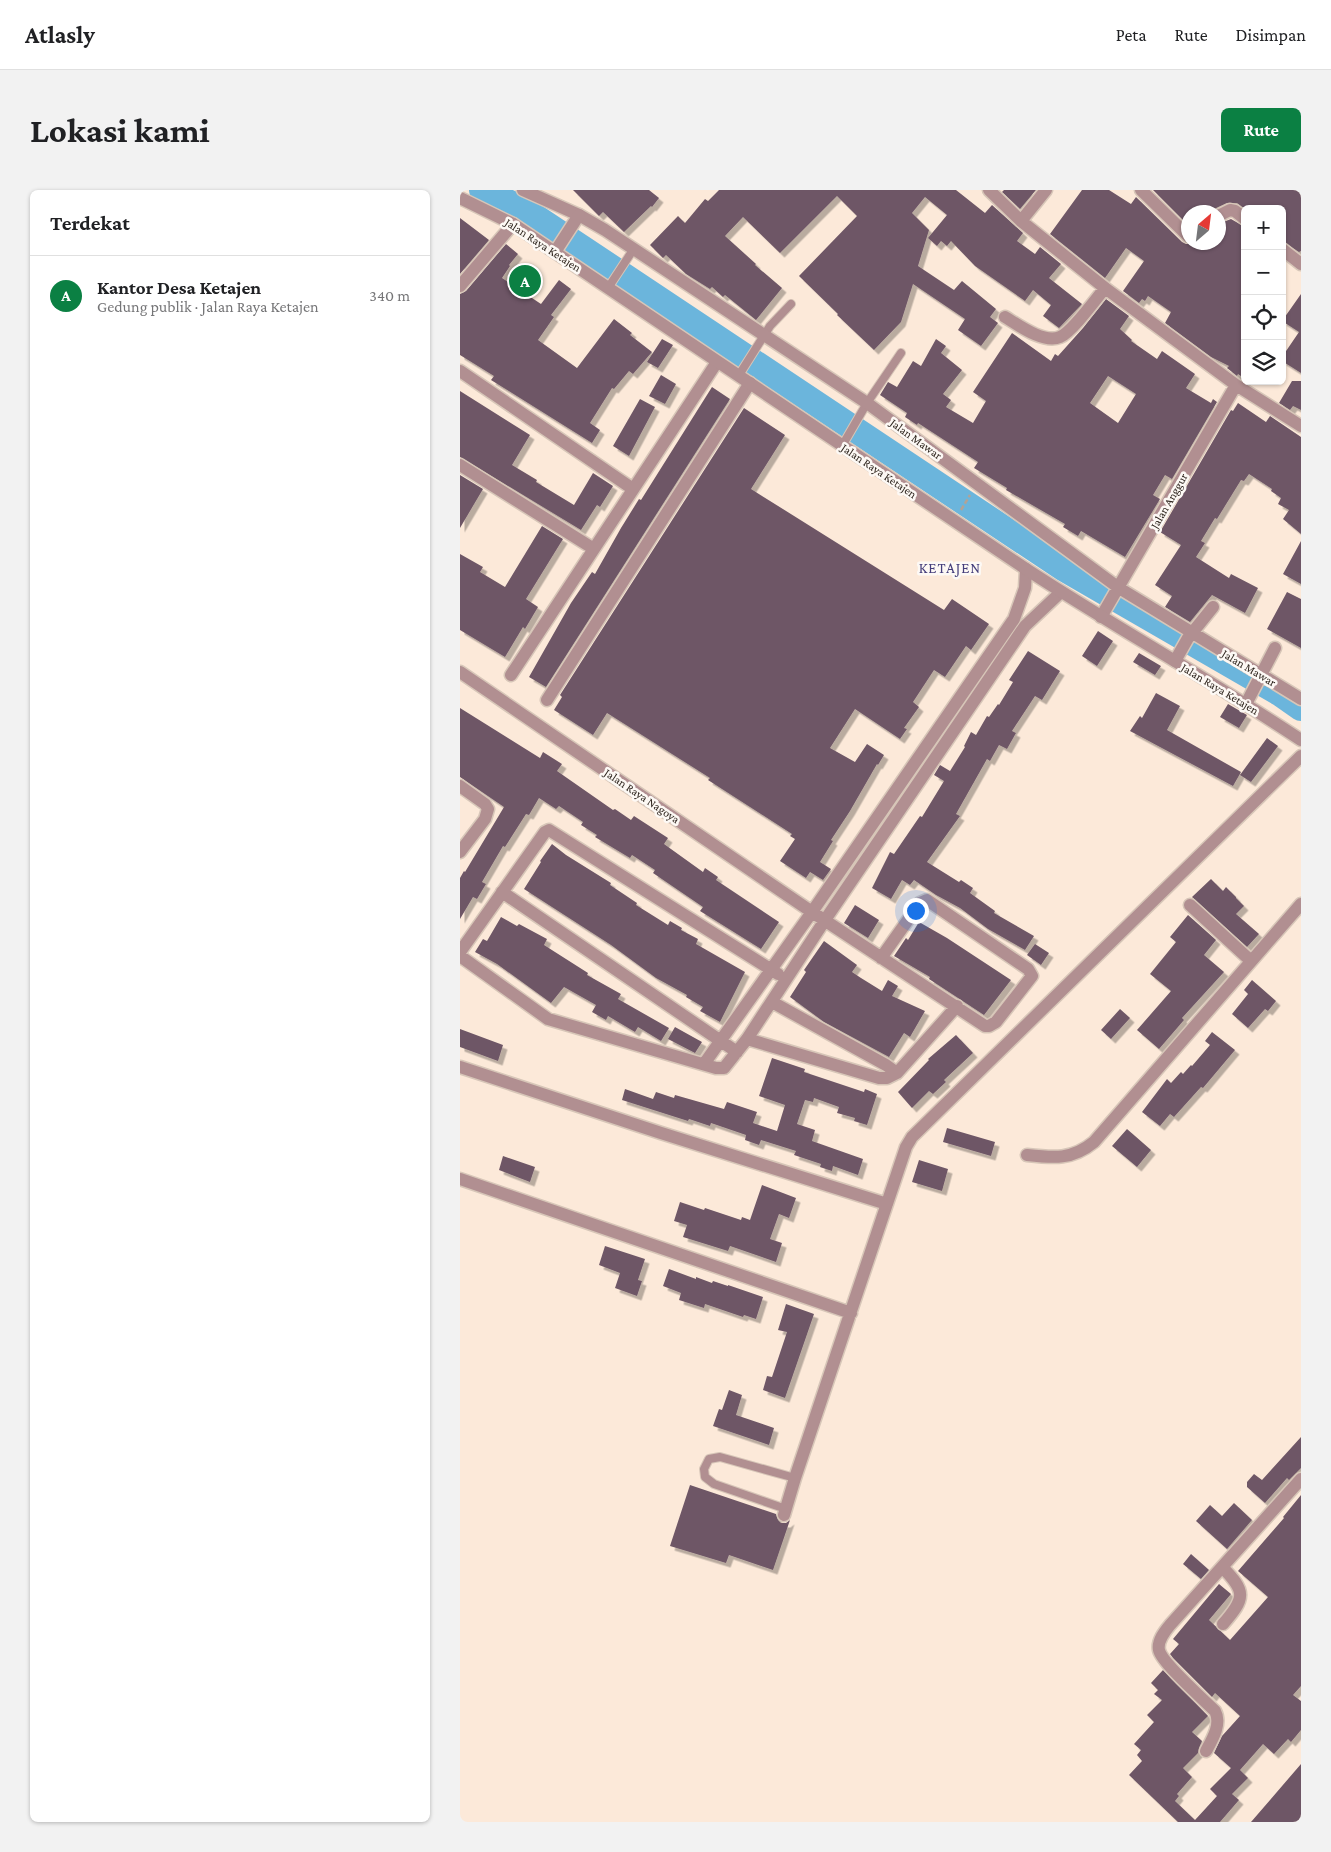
<!DOCTYPE html>
<html lang="id">
<head>
<meta charset="utf-8">
<style>
	:root { --surface:#fff; --page:#f2f2f2; --text:#202124; --muted:#757577; --line:#e0e0e0; --accent:#0b8043 }
	body { margin:0; font-family:"Crimson Pro",serif; background:var(--page); color:var(--text) }
	.controls { position:absolute; right:15px; top:15px; display:grid; overflow:hidden; border-radius:8px; box-shadow:0 1px 4px #0004 }
	.controls button { width:45px; height:45px; display:grid; place-items:center; padding:0; border:0; border-bottom:1px solid var(--line); background:var(--surface); color:var(--text); font:25px sans-serif }
	.compass { position:absolute; left:721px; top:15px; width:45px; height:45px; border-radius:50%; background:var(--surface); box-shadow:0 1px 4px #0004; rotate:28deg }
	.you { position:absolute; left:455px; top:720px; width:18px; height:18px; margin:-12px; border:4px solid #fff; border-radius:50%; background:#1a73e8; box-shadow:0 0 0 8px #1a73e833 }
	.badge { display:grid; place-items:center; width:32px; height:32px; border-radius:50%; background:var(--accent); color:#fff; font-size:16px; font-weight:700 }
	.pin { position:absolute; translate:-50% -50%; border:2px solid #fff; box-shadow:0 1px 5px #0006 }
	.list { margin:0; padding:0; list-style:none }
	h2 { display:flex; justify-content:space-between; align-items:center; height:65px; margin:0; padding:0 20px; font-size:21px }
	h2 small { font-size:16px; font-weight:400; color:var(--muted) }
	.list li { display:grid; grid-template-columns:32px 1fr auto; gap:15px; align-items:center; box-sizing:border-box; height:80px; padding:0 20px; border-top:1px solid var(--line) }
	.list b { display:block; font-size:19px; white-space:nowrap }
	.list p { margin:0; font-size:16px; white-space:nowrap; color:var(--muted) }
	.list em { font-size:16px; font-style:normal; color:var(--muted) }
	.icon { flex:none; width:28px; height:28px; fill:none; stroke:currentColor; stroke-width:2; stroke-linecap:round; stroke-linejoin:round }
	.map { position:relative; flex:none; width:841px; height:1632px; overflow:hidden; border-radius:8px }
	header { display:flex; align-items:center; gap:30px; box-sizing:border-box; height:70px; padding:0 25px; background:var(--surface); border-bottom:1px solid var(--line) }
	header strong { font-size:24px }
	nav { display:flex; gap:28px; margin-inline-start:auto; font-size:18px }
	.intro { display:flex; align-items:center; justify-content:space-between; box-sizing:border-box; height:120px; padding:0 30px }
	h1 { margin:0; font-size:35px }
	.button { padding:12px 22px; border-radius:8px; background:var(--accent); color:#fff; font-size:18px; font-weight:700 }
	main { display:flex; gap:30px; padding:0 30px }
	aside { flex:1; background:var(--surface); border-radius:8px; box-shadow:0 1px 4px #0004 }
	.map>svg:first-child { display:block }
	.lines { fill:none; stroke-linecap:round; stroke-linejoin:round }
	.river { stroke:#6bb5dc; stroke-width:26 }
	.building { fill:#6e5766; fill-rule:evenodd; filter:url(#shadow) }
	.service-casing { stroke:#d7c6b8; stroke-width:10 }
	.minor-casing { stroke:#d7c6b8; stroke-width:15 }
	.tertiary-casing { stroke:#d7c6b8; stroke-width:15 }
	.path { stroke:#b2a396; stroke-width:2.5; stroke-dasharray:5 2.5; stroke-linecap:butt }
	.service { stroke:#b18f91; stroke-width:8 }
	.minor { stroke:#b18f91; stroke-width:12 }
	.tertiary { stroke:#b18f91; stroke-width:12 }
	.labels { text-anchor:middle; dominant-baseline:central; stroke-width:5; stroke-linejoin:round; paint-order:stroke }
	.street-label { font-size:12px; fill:#2f261f; stroke:#fdf9f5 }
	.quarter-label { font-size:15px; letter-spacing:1px; fill:#453e7b; stroke:#fdf9f5 }
</style>
</head>
<body>
<header>
<strong>Atlasly</strong>
<nav><a>Peta</a><a>Rute</a><a>Disimpan</a></nav>
</header>
<div class="intro"><h1>Lokasi kami</h1><a class="button">Rute</a></div>
<main>
<aside>
<h2>Terdekat<small></small></h2>
<ul class="list">
<li><span class="badge">A</span><div><b>Kantor Desa Ketajen</b><p>Gedung publik · Jalan Raya Ketajen</p></div><em>340 m</em></li>
</ul>
</aside>
<div class="map">
<svg width="841" height="1632" viewBox="0 0 841 1632">
	<defs>
		<filter id="shadow"><feDropShadow dx="4.5" dy="4.5" stdDeviation="0" flood-color="#0004"/></filter>
	</defs>
	<rect width="100%" height="100%" fill="#fce9d9"/>
	<g class="lines">
		<!-- river -->
		<path class="river" d="M 22,0 L 65,20 L 603,378 L 821,504 L 841,518"/>
	</g>
	<!-- building -->
	<path class="building" d="M 113,0 L 189,0 L 199,8 L 192,17 L 191,16 L 164,42 L 143,22 L 139,26 Z
		M 259,0 L 496,0 L 525,23 L 532,15 L 563,43 L 557,51 L 575,64 L 580,57 L 601,74 L 589,88 L 622,114 L 599,138 L 583,126 L 591,115 L 573,100 L 565,111 L 515,76 L 491,51 L 487,56 L 481,51 L 477,56 L 468,48 L 487,25 L 465,7 L 452,23 L 469,40 L 458,76 L 494,100 L 502,91 L 536,119 L 530,127 L 538,133 L 521,156 L 498,140 L 505,129 L 453,94 L 441,132 L 414,160 L 377,125 L 378,124 L 339,86 L 397,26 L 377,6 L 320,63 L 283,27 L 265,46 L 296,74 L 295,75 L 322,98 L 296,130 L 265,105 L 263,107 L 252,97 L 250,99 L 226,84 L 206,65 L 203,68 L 190,55 L 218,26 L 225,33 L 245,9 L 248,11 Z
		M 544,0 L 576,0 L 560,19 L 542,2 Z
		M 622,0 L 649,0 L 671,14 L 676,7 L 722,52 L 726,54 L 758,52 L 758,34 L 771,29 L 785,37 L 785,189 L 778,184 L 777,186 L 767,178 L 769,176 L 751,167 L 705,133 L 711,122 L 688,106 L 685,111 L 682,109 L 679,113 L 663,101 L 684,71 L 666,58 L 645,88 L 590,44 Z
		M 693,0 L 841,0 L 841,61 L 839,62 L 822,51 L 822,19 L 785,19 L 777,13 L 767,13 L 754,19 L 751,22 L 728,22 L 728,35 Z
		M 0,28 L 29,50 L 0,84 Z
		M 46,54 L 58,64 L 49,75 L 50,76 L 42,88 L 81,114 L 99,90 L 111,99 L 91,125 L 94,127 L 78,150 L 117,178 L 154,129 L 172,143 L 170,145 L 192,162 L 173,184 L 169,181 L 154,199 L 152,198 L 130,233 L 140,240 L 132,253 L 31,190 L 34,186 L 0,165 L 0,104 L 6,101 Z
		M 841,104 L 841,183 L 822,171 L 822,167 L 839,142 L 822,131 Z
		M 646,109 L 669,126 L 660,139 L 672,150 L 671,151 L 697,169 L 702,161 L 735,184 L 726,198 L 751,213 L 753,209 L 757,212 L 712,289 L 705,285 L 693,305 L 700,309 L 665,367 L 621,341 L 618,346 L 603,337 L 605,334 L 546,300 L 547,298 L 514,278 L 518,272 L 458,233 L 457,235 L 445,227 L 447,223 L 420,205 L 428,192 L 437,197 L 453,171 L 461,176 L 476,149 L 486,156 L 481,163 L 502,180 L 483,204 L 491,210 L 486,217 L 513,233 L 526,211 L 513,202 L 552,143 L 591,171 L 595,164 L 598,166 L 623,138 ZM 648,186 L 676,204 L 658,233 L 630,213 Z
		M 202,149 L 213,155 L 198,178 L 187,172 Z
		M 201,185 L 216,194 L 205,214 L 189,206 Z
		M 832,191 L 841,191 L 841,220 L 833,216 L 830,220 L 819,213 Z
		M 252,197 L 270,209 L 86,497 L 69,487 L 111,413 L 132,382 L 135,384 L 161,338 L 179,309 L 181,310 Z
		M 0,201 L 70,245 L 52,275 L 77,290 L 76,292 L 114,315 L 133,283 L 153,296 L 140,317 L 137,315 L 121,340 L 0,267 Z
		M 180,209 L 195,217 L 169,266 L 153,256 Z
		M 778,213 L 806,232 L 810,226 L 841,247 L 841,344 L 823,329 L 829,320 L 818,314 L 821,308 L 811,301 L 812,299 L 789,284 L 784,291 L 781,290 L 757,329 L 755,328 L 741,351 L 745,353 L 736,367 L 769,388 L 771,384 L 798,398 L 785,423 L 752,405 L 730,432 L 705,417 L 712,406 L 695,395 L 721,355 L 700,342 L 771,220 L 773,221 Z
		M 284,218 L 325,245 L 291,299 L 484,420 L 492,409 L 529,434 L 511,460 L 506,456 L 485,487 L 474,480 L 453,512 L 459,517 L 444,538 L 447,539 L 440,549 L 395,519 L 370,558 L 395,572 L 407,554 L 424,565 L 418,575 L 417,574 L 390,621 L 371,650 L 373,651 L 360,672 L 371,679 L 363,690 L 350,682 L 346,688 L 320,671 L 335,649 L 330,646 L 332,644 L 248,590 L 250,588 L 147,523 L 133,545 L 94,520 L 102,507 L 100,505 Z
		M 0,285 L 23,299 L 0,338 Z
		M 82,336 L 103,349 L 66,409 L 78,417 L 65,439 L 63,437 L 45,467 L 0,440 L 0,364 L 23,377 L 20,382 L 45,397 Z
		M 841,351 L 841,394 L 823,384 Z
		M 827,402 L 841,409 L 841,458 L 807,439 Z
		M 638,441 L 653,451 L 637,476 L 622,466 Z
		M 568,461 L 600,481 L 582,510 L 575,506 L 552,541 L 556,543 L 547,559 L 539,555 L 530,571 L 527,569 L 496,624 L 500,626 L 467,672 L 499,692 L 501,690 L 513,698 L 510,703 L 535,721 L 534,723 L 574,746 L 565,760 L 528,739 L 500,718 L 476,705 L 454,690 L 450,695 L 442,690 L 431,709 L 412,698 L 430,662 L 434,664 L 460,626 L 462,627 L 484,591 L 474,585 L 480,575 L 490,581 L 505,557 L 504,556 L 511,542 L 516,545 L 527,526 L 529,527 L 538,514 L 539,515 L 553,492 L 549,490 Z
		M 679,463 L 701,476 L 695,485 L 673,472 Z
		M 696,503 L 720,516 L 707,540 L 781,582 L 773,596 L 670,541 L 680,526 L 682,528 Z
		M 768,514 L 787,525 L 779,538 L 760,527 Z
		M 0,518 L 80,568 L 83,562 L 102,574 L 97,581 L 153,620 L 155,619 L 171,630 L 174,626 L 208,648 L 204,654 L 243,682 L 245,678 L 258,687 L 256,690 L 319,732 L 301,759 L 240,721 L 243,717 L 193,683 L 195,680 L 172,665 L 170,668 L 135,647 L 137,645 L 121,635 L 123,632 L 99,616 L 96,619 L 79,608 L 69,625 L 66,624 L 45,657 L 43,656 L 22,692 L 26,694 L 17,709 L 13,707 L 0,729 L 0,688 L 4,681 L 5,682 L 44,617 L 0,587 Z
		M 807,548 L 818,556 L 791,592 L 780,585 Z
		M 92,654 L 106,665 L 151,693 L 150,695 L 177,713 L 176,715 L 208,735 L 210,731 L 222,738 L 221,740 L 238,749 L 236,754 L 285,782 L 260,832 L 240,821 L 243,817 L 226,807 L 227,805 L 196,788 L 151,755 L 64,699 L 81,672 L 80,671 Z
		M 751,689 L 763,701 L 766,697 L 776,707 L 776,708 L 784,716 L 776,724 L 799,744 L 787,757 L 732,707 Z
		M 395,715 L 419,730 L 408,748 L 384,733 Z
		M 728,725 L 756,750 L 744,765 L 764,782 L 722,828 L 724,830 L 699,859 L 677,840 L 711,801 L 690,784 L 716,752 L 710,747 Z
		M 41,727 L 57,736 L 59,734 L 87,749 L 84,755 L 128,783 L 127,785 L 161,804 L 158,809 L 209,838 L 201,851 L 178,837 L 175,842 L 148,826 L 146,830 L 132,822 L 136,815 L 104,797 L 91,813 L 37,774 L 15,762 L 23,749 L 27,751 Z
		M 459,732 L 487,748 L 551,790 L 524,825 L 469,789 L 470,787 L 434,766 L 446,748 L 448,750 Z
		M 364,751 L 397,775 L 392,782 L 401,788 L 422,801 L 428,790 L 438,796 L 432,806 L 465,821 L 450,847 L 444,843 L 429,867 L 364,832 L 330,807 L 346,782 L 344,780 Z
		M 575,754 L 589,763 L 581,775 L 567,765 Z
		M 792,790 L 816,811 L 808,821 L 805,819 L 788,838 L 772,824 L 788,804 L 784,800 Z
		M 660,819 L 670,828 L 651,849 L 641,840 Z
		M 215,837 L 242,852 L 235,863 L 208,849 Z
		M 0,839 L 43,855 L 38,871 L 0,857 Z
		M 752,842 L 775,860 L 743,898 L 741,897 L 714,927 L 710,924 L 700,936 L 682,922 L 707,889 L 711,893 L 721,882 L 723,884 L 731,875 L 732,876 L 750,855 L 745,851 Z
		M 496,845 L 513,863 L 484,890 L 486,892 L 473,904 L 469,901 L 452,918 L 438,902 L 469,870 L 468,869 Z
		M 312,868 L 345,879 L 344,882 L 404,902 L 405,899 L 417,904 L 407,935 L 394,931 L 395,928 L 377,923 L 379,917 L 354,908 L 353,912 L 345,910 L 337,934 L 355,940 L 352,951 L 403,969 L 398,985 L 373,976 L 372,981 L 360,977 L 361,974 L 334,965 L 336,961 L 301,950 L 299,955 L 285,950 L 286,945 L 251,933 L 250,936 L 229,929 L 228,931 L 162,910 L 165,899 L 193,909 L 196,902 L 214,908 L 215,905 L 264,919 L 267,912 L 297,922 L 293,933 L 317,941 L 325,915 L 299,906 Z
		M 487,938 L 535,952 L 531,966 L 483,952 Z
		M 667,939 L 691,960 L 677,977 L 652,956 Z
		M 43,966 L 75,977 L 70,992 L 39,980 Z
		M 459,970 L 488,979 L 482,1001 L 452,992 Z
		M 302,995 L 336,1008 L 329,1028 L 319,1024 L 310,1049 L 322,1053 L 316,1072 L 270,1056 L 268,1061 L 223,1047 L 227,1035 L 214,1031 L 220,1012 L 244,1020 L 245,1018 L 281,1030 L 282,1027 L 290,1030 Z
		M 145,1056 L 185,1069 L 178,1090 L 182,1091 L 177,1106 L 155,1098 L 160,1083 L 139,1075 Z
		M 209,1079 L 236,1089 L 236,1087 L 252,1093 L 253,1091 L 268,1096 L 268,1095 L 303,1107 L 296,1129 L 284,1125 L 283,1127 L 245,1114 L 244,1118 L 219,1110 L 221,1103 L 203,1096 Z
		M 326,1114 L 354,1124 L 325,1208 L 303,1200 L 307,1186 L 312,1187 L 327,1142 L 318,1140 Z
		M 269,1200 L 282,1205 L 276,1225 L 314,1238 L 309,1255 L 253,1236 L 259,1219 L 262,1220 Z
		M 841,1247 L 841,1278 L 829,1290 L 827,1288 L 805,1313 L 787,1297 L 787,1292 L 794,1284 L 802,1290 Z
		M 230,1295 L 316,1324 L 318,1330 L 321,1333 L 326,1333 L 330,1330 L 313,1380 L 269,1365 L 266,1373 L 210,1356 Z
		M 841,1305 L 841,1496 L 833,1505 L 841,1511 L 841,1540 L 831,1552 L 828,1549 L 814,1564 L 803,1554 L 780,1580 L 788,1588 L 772,1604 L 779,1610 L 760,1632 L 718,1632 L 669,1585 L 682,1571 L 677,1565 L 681,1560 L 674,1554 L 694,1532 L 687,1525 L 702,1510 L 694,1504 L 698,1500 L 691,1493 L 703,1480 L 748,1526 L 732,1542 L 742,1551 L 739,1558 L 738,1563 L 723,1578 L 732,1587 L 717,1604 L 719,1606 L 715,1611 L 735,1630 L 757,1606 L 750,1599 L 771,1578 L 754,1563 L 762,1546 L 780,1526 L 755,1503 L 752,1507 L 713,1468 L 710,1464 L 719,1454 L 713,1449 L 759,1394 L 771,1404 L 749,1430 L 770,1450 L 808,1407 L 778,1381 L 824,1328 L 823,1327 Z
		M 774,1313 L 792,1330 L 767,1359 L 736,1331 L 750,1315 L 762,1326 Z
		M 731,1364 L 749,1380 L 741,1389 L 723,1374 Z
		M 841,1574 L 841,1632 L 791,1632 Z"/>
	<g class="lines">
		<defs>
			<path id="service" d="M 148,98 L 173,60
				M 279,185 L 310,136 L 331,114
				M 382,256 L 407,213 L 441,163
				M 326,1319 L 254,1294 L 245,1287 L 244,1279 L 249,1269 L 260,1267 L 335,1288"/>
			<path id="minor" d="M 63,0 L 119,25 L 145,40 L 407,213 L 659,398 L 841,509
				M 529,0 L 561,31 L 645,98 L 776,195 L 841,236
				M 681,0 L 728,46
				M 758,26 L 770,20 L 775,21 L 785,29
				M 561,31 L 586,0
				M 822,59 L 841,74
				M 0,96 L 53,34
				M 545,127 C 558,135 584,154 600,147 C 612,142 636,109 645,98
				M 0,181 L 173,299
				M 0,275 L 134,359
				M 641,427 L 776,195
				M 715,471 L 728,448 L 753,417
				M 0,482 L 352,722 L 525,836 L 529,836 L 536,832 L 572,786 L 568,779 L 467,710 L 460,713 L 421,768
				M 51,485 L 257,172
				M 87,510 L 290,193
				M 786,514 L 815,458
				M 0,596 L 25,614 L 28,619 L 25,629 L 0,662
				M 42,702 L 277,862
				M 730,715 L 791,771
				M 0,762 L 85,642 L 89,640 L 318,784
				M 0,766 L 88,829 L 256,878 L 264,878 L 287,849 L 365,730 L 565,436 L 601,402
				M 312,812 L 426,875 L 437,883
				M 287,849 L 419,888 L 427,888 L 437,883 L 497,816
				M 244,874 L 352,722 L 554,429 L 565,398 L 566,379
				M 0,877 L 201,943 L 427,1014
				M 567,965 C 594,968 612,970 634,952 L 841,714
				M 0,989 L 391,1123
				M 324,1325 L 335,1288 L 446,957 L 452,947 L 841,566
				M 762,1377 C 786,1401 786,1408 763,1434
				M 746,1561 C 752,1550 762,1534 755,1521 C 744,1510 701,1472 699,1460 C 697,1451 705,1441 710,1435 L 841,1289"/>
			<path id="tertiary" d="M 0,8 L 53,34 L 566,379 C 656,438 751,490 841,550
				M 95,62 L 119,25"/>
		</defs>
		<!-- service casing -->
		<use href="#service" class="service-casing"/>
		<!-- minor casing -->
		<use href="#minor" class="minor-casing"/>
		<!-- tertiary casing -->
		<use href="#tertiary" class="tertiary-casing"/>
		<!-- path -->
		<path class="path" d="M 501,320 L 510,305"/>
		<!-- service -->
		<use href="#service" class="service"/>
		<!-- minor -->
		<use href="#minor" class="minor"/>
		<!-- tertiary -->
		<use href="#tertiary" class="tertiary"/>
	</g>
	<g class="labels">
		<!-- street labels -->
		<g class="street-label">
			<text transform="translate(83 55) rotate(33)">Jalan Raya Ketajen</text>
			<text transform="translate(456 249) rotate(36)">Jalan Mawar</text>
			<text transform="translate(419 281) rotate(34)">Jalan Raya Ketajen</text>
			<text transform="translate(709 311) rotate(-60)">Jalan Anggur</text>
			<text transform="translate(789 478) rotate(31)">Jalan Mawar</text>
			<text transform="translate(760 499) rotate(31)">Jalan Raya Ketajen</text>
			<text transform="translate(182 606) rotate(34)">Jalan Raya Nagoya</text>
		</g>
		<!-- quarter labels -->
		<g class="quarter-label">
			<text x="490" y="378">KETAJEN</text>
		</g>
	</g>
</svg>
<div class="controls">
<button>+</button>
<button>−</button>
<button><svg class="icon" aria-label="locate" viewBox="0 0 24 24"><circle cx="12" cy="12" r="6"/><path d="M12 2v4M12 18v4M2 12h4M18 12h4"/></svg></button>
<button><svg class="icon" aria-label="layers" viewBox="0 0 24 24"><path d="M12 4l9 5-9 5-9-5zM3 14l9 5 9-5"/></svg></button>
</div>
<svg class="compass" viewBox="-18 -18 36 36"><path d="M0-13l5 13h-10z" fill="#e53935"/><path d="M0 13l5-13h-10z" fill="#757577"/></svg>
<div class="you"></div>
<div class="pin badge" style="left:65px;top:91px">A</div>
</div>
</main>
</body>
</html>
